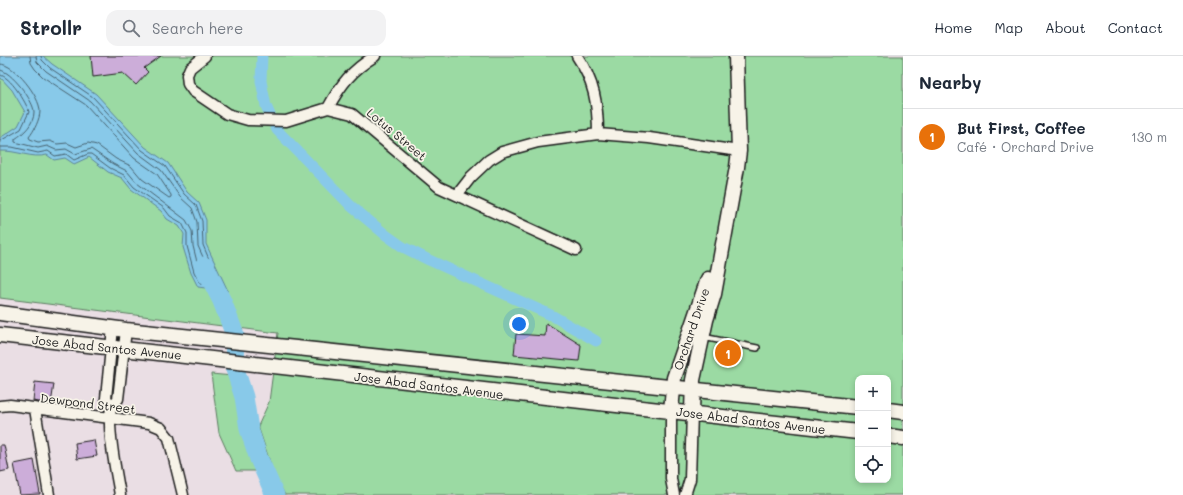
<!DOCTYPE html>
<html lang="en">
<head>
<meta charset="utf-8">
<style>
	:root { --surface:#fff; --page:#f2f2f3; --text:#1f2937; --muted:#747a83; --line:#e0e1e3; --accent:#d1495b }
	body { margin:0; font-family:Mali,sans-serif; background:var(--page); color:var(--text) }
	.controls { position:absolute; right:12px; bottom:12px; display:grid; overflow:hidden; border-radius:8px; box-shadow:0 2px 6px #0003 }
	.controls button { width:36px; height:36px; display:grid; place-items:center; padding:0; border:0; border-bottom:1px solid var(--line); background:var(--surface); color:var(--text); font:20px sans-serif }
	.you { position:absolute; left:519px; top:268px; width:14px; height:14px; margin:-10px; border:3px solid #fff; border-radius:50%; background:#1a73e8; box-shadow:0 0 0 6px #1a73e833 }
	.badge { display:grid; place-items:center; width:26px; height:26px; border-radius:50%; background:var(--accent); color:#fff; font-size:13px; font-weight:700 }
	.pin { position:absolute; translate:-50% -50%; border:2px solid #fff; box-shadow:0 1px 4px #0006 }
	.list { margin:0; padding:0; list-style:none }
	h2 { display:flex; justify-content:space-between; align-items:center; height:52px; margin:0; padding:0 16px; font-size:17px }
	h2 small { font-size:13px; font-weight:400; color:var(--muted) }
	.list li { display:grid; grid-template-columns:26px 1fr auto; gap:12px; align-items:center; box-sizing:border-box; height:56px; padding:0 16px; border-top:1px solid var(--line) }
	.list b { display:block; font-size:15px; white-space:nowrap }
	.list p { margin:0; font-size:13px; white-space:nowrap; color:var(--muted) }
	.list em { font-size:13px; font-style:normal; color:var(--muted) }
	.icon { flex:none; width:22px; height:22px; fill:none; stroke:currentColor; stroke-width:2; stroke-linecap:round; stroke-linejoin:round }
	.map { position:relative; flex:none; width:903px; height:439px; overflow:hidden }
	header { display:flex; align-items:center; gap:24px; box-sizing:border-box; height:56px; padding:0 20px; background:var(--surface); border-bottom:1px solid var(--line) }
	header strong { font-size:19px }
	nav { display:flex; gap:22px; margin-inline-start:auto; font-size:14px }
	.search { width:280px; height:36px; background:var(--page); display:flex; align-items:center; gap:10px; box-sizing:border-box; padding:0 14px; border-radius:12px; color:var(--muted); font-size:15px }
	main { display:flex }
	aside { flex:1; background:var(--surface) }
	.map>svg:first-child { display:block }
	.green { fill:#9bdaa3; stroke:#5c7b60; fill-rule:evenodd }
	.water { fill:#88c9e9; stroke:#5d8497 }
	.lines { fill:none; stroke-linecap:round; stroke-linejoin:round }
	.shore { stroke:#47616e; stroke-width:1 }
	.canal { stroke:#88c9e9; stroke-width:11 }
	.river { stroke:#88c9e9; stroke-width:19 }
	.building { fill:#ccadd9; stroke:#1c1c1c }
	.lane-casing { stroke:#1c1c1c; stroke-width:8 }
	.street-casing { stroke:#1c1c1c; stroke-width:13 }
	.secondary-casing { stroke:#1c1c1c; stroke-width:17 }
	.lane { stroke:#f7f3e8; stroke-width:5 }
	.street { stroke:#f7f3e8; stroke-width:10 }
	.secondary { stroke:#f7f3e8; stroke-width:14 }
	.labels { text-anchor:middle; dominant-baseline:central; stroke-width:3.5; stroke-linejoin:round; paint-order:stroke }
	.street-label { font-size:12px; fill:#1c1c1c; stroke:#f7f3e8 }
</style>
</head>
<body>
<header>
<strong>Strollr</strong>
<div class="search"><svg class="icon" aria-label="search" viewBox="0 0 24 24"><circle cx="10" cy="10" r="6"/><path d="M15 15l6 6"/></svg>Search here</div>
<nav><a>Home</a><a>Map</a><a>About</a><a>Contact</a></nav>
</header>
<main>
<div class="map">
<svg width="903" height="439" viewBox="0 0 903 439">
	<rect width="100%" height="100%" fill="#eadee4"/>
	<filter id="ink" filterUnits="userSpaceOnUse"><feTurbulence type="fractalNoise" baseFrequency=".025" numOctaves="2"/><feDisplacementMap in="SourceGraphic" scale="8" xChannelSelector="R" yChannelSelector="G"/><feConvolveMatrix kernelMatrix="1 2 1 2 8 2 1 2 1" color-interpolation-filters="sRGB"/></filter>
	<g filter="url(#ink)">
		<!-- green -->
		<path class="green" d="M 0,0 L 903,0 L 903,439 L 285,439 L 274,418 L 258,370 L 269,346 L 278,277 L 0,242 ZM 858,322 L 888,322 L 888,424 L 858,424 Z
			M 211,318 L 233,320 L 259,415 L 236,415 L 219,377 Z"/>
		<!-- water -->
		<path class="water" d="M 0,0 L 43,0 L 52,8 L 96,38 L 145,91 L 168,107 L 187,136 L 199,147 L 206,164 L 206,188 L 228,235 L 198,231 L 191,217 L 183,191 L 184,178 L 179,170 L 167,163 L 161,155 L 131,133 L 122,122 L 108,116 L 89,101 L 74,108 L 65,102 L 54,104 L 47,99 C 32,103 16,94 0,95 L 0,82 L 18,70 L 25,56 L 12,34 L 0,21 Z"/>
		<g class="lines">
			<!-- shore -->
			<path class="shore" d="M 0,8 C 15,8 40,41 40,55 C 40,63 34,75 29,81 L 30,83 L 38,86 L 50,85 L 57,88 L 67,87 L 76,91 L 88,87 L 97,89 L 116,103 L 131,110 L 142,123 L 169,142 L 171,141 L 171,139 L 157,118 L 134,102 L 86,49 L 43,21 L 35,13 L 31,7 L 30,0
				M 0,14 C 11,15 34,45 34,56 C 34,68 24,77 15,83 L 15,86 L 38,92 L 47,90 L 56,94 L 66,93 L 75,98 L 91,93 L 113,108 L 127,115 L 137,127 L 186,164 L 192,175 L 193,190 L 199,214 L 204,223 L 211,223 L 212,221 L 198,190 L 197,166 L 192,152 L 180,141 L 161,114 L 138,97 L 90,45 L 46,15 L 37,6 L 36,0
				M 0,19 C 10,20 26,46 29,56 L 21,73 L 0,85
				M 0,91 L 12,91 L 38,97 L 48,95 L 55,100 L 66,98 L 74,104 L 88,98 L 91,98 L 110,112 L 124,119 L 134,131 L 164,152 L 170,160 L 182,167 L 187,177 L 187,190 L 194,216 L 200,227 L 220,229 L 203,189 L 202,165 L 196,149 L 184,138 L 165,110 L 142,94 L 93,41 L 50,12 L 42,4 L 41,0"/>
			<!-- canal -->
			<path class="canal" d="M 262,0 L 261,25 L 266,50 L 277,74 L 351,150 L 386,179 L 403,191 L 429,204 L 553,260 L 596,285"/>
			<!-- river -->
			<path class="river" d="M 204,210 L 222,245 L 235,279 L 234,310 L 244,341 L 249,373 L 259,403 L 275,439"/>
		</g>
		<!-- building -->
		<path class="building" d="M 91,0 L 161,0 L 144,12 L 148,16 L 136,29 L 123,17 L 93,21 Z
			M 546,267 L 581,289 L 579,305 L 514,299 L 516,278 L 545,280 Z
			M 35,326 L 54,328 L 51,348 L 33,345 Z
			M 94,384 L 97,400 L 77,403 L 75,387 Z
			M 0,389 L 4,389 L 9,414 L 0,416 Z
			M 34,404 L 40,438 L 20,439 L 14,408 Z"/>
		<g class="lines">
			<defs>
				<path id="lane" d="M 703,281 L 757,292"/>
				<path id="street" d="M 205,0 L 190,12 L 187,19 L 188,28 L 193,35 L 227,58 L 248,64 L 286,65 L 328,52 L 352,58 L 439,131 L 576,194
					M 577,0 C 594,25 598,48 598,78
					M 328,52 C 341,28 351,15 375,0
					M 457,139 L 471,121 L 489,104 L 502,96 L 538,86 L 598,78 L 649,82 L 739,95
					M 0,350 L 10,349 L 149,367 L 161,372 L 169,382 L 183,439
					M 112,351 L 106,342 L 113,272
					M 35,353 L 49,439
					M 671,355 L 671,423 L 674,439
					M 120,439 C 117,420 105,366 112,350 C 114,348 116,345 118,343 L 126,274
					M 685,439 L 690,423 L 692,356"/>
				<path id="secondary" d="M 0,257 L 126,274 L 858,351
					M 0,279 C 286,313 572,344 858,376
					M 888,354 L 903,356
					M 671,355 L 674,322 L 708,223
					M 692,356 L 693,324 L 706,264 L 714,238 L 737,111 L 739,95 L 736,0
					M 888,380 L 903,382"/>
			</defs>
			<!-- lane casing -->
			<use href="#lane" class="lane-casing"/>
			<!-- street casing -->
			<use href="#street" class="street-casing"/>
			<!-- secondary casing -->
			<use href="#secondary" class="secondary-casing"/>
			<!-- lane -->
			<use href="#lane" class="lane"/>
			<!-- street -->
			<use href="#street" class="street"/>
			<!-- secondary -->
			<use href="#secondary" class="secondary"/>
		</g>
	</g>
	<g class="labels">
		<!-- street labels -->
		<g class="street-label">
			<text transform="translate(397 78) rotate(40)">Lotus Street</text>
			<text transform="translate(691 273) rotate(-71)">Orchard Drive</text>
			<text transform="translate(107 291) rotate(6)">Jose Abad Santos Avenue</text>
			<text transform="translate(429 329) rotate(7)">Jose Abad Santos Avenue</text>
			<text transform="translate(88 347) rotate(7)">Dewpond Street</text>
			<text transform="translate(751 364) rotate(7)">Jose Abad Santos Avenue</text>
		</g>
	</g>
</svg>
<div class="controls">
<button>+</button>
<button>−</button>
<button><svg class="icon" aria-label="locate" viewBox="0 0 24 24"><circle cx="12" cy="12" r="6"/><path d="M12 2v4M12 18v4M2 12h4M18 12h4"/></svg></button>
</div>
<div class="you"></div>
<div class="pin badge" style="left:728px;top:297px;background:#e8710a">1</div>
</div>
<aside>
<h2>Nearby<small></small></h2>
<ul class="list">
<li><span class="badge" style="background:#e8710a">1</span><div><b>But First, Coffee</b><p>Café · Orchard Drive</p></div><em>130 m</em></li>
</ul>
</aside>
</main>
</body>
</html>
